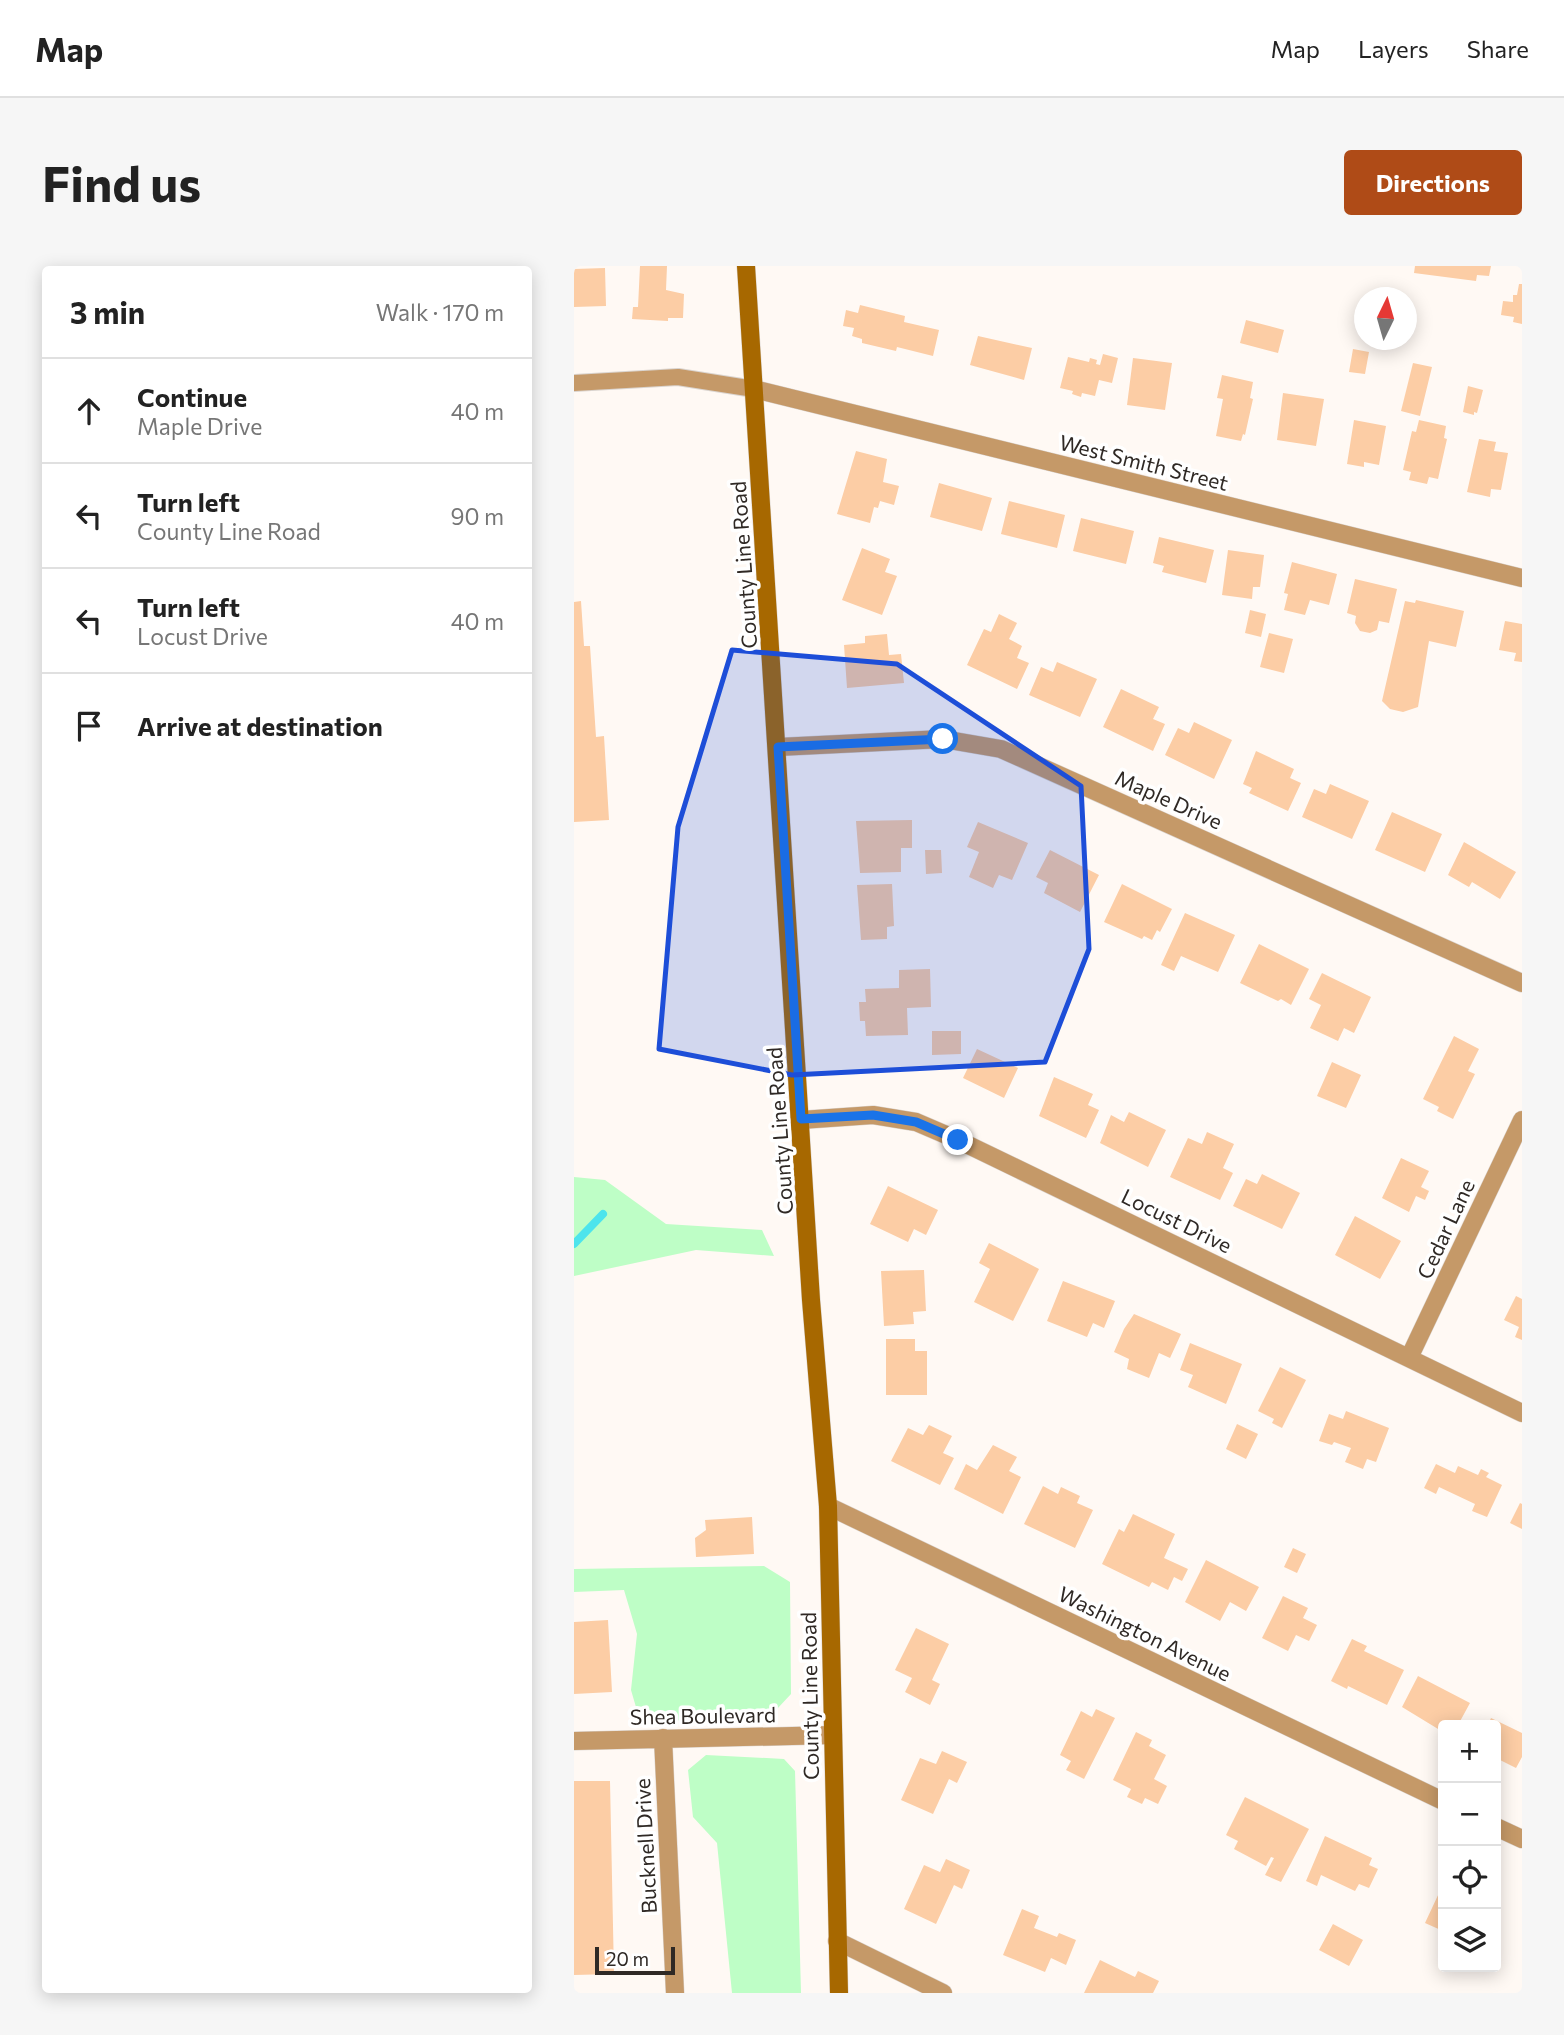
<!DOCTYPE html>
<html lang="en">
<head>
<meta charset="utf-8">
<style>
	:root { --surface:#fff; --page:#f6f6f6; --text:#222; --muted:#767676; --line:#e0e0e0; --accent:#af4b17 }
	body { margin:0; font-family:Commissioner,sans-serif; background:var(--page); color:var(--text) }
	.controls { position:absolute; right:21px; bottom:21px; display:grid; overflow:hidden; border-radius:7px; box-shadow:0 4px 18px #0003 }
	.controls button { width:63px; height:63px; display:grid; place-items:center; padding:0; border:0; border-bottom:2px solid var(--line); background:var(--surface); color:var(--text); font:35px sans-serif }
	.compass { position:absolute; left:780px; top:21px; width:63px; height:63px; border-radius:50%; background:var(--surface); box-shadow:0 4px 18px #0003; rotate:5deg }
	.scale { position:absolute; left:21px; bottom:18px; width:80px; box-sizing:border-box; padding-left:7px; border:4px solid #2f2925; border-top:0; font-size:19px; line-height:24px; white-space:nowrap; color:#2f2925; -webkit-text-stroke:5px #fff; paint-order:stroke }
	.stop { position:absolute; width:21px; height:21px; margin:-16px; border:5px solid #1a73e8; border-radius:50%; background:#fff }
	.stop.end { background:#1a73e8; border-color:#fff; box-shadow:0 2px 7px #0008 }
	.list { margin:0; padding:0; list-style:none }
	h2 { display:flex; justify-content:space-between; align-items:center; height:91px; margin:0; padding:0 28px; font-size:30px }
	h2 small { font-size:23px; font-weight:400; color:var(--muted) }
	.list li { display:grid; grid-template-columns:46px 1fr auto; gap:21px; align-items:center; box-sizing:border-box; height:105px; padding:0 28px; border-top:2px solid var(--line) }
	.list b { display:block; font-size:26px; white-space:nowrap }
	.list p { margin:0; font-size:23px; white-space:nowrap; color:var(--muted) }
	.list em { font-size:23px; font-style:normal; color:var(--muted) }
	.icon { flex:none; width:38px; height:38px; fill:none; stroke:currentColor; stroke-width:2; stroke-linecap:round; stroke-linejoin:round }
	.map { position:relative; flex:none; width:948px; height:1727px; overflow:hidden; border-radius:7px }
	header { display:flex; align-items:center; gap:42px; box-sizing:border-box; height:98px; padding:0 35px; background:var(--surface); border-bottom:2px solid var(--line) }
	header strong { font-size:33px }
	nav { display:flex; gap:38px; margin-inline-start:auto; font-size:24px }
	.intro { display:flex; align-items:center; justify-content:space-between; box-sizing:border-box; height:168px; padding:0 42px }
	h1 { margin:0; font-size:49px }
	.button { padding:18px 32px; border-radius:7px; background:var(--accent); color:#fff; font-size:24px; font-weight:700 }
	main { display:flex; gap:42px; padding:0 42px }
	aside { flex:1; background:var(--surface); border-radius:7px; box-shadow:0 4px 18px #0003 }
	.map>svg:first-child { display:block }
	.green { fill:#befec6 }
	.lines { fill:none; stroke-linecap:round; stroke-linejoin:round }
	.stream { stroke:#4de4ec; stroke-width:8 }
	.building { fill:#fccda5 }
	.lane-casing { stroke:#dad4cf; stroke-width:18 }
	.street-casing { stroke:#dad4cf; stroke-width:19 }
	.secondary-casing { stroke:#dad4cf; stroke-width:19 }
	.lane { stroke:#c59968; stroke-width:16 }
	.street { stroke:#c59968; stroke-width:18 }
	.secondary { stroke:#a76800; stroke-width:18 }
	.route { stroke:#1a73e8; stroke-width:9 }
	.marked { fill:#1d4ed8; fill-opacity:0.2; stroke:#1d4ed8; stroke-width:5; stroke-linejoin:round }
	.labels { text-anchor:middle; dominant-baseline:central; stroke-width:7; stroke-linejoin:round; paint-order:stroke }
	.street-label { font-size:21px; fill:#2f2925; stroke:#fff }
</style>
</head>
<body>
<header>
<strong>Map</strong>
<nav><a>Map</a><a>Layers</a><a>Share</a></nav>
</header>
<div class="intro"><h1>Find us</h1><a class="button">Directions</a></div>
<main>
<aside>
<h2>3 min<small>Walk · 170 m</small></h2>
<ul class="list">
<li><svg class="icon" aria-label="ahead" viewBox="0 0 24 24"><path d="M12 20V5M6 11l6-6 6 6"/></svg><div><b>Continue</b><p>Maple Drive</p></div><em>40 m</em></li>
<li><svg class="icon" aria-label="left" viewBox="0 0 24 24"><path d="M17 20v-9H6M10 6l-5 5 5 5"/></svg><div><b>Turn left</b><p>County Line Road</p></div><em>90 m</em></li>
<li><svg class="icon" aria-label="left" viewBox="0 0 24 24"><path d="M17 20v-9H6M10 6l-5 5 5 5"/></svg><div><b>Turn left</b><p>Locust Drive</p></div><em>40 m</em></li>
<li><svg class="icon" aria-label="arrive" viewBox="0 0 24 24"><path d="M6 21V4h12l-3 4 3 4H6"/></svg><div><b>Arrive at destination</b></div></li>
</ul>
</aside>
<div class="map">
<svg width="948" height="1727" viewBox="0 0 948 1727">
	<rect width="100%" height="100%" fill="#fff9f4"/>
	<!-- green -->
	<path class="green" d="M 0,911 L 31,914 L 92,958 L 188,964 L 200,990 L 122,984 L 0,1010 Z
		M 190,1300 L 216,1316 L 217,1428 L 203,1443 L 82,1457 L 64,1448 L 57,1424 L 63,1368 L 50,1324 L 0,1326 L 0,1303 Z
		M 132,1489 L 210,1493 L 221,1505 L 227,1727 L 158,1727 L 143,1577 L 119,1551 L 114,1504 Z"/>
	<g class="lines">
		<!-- stream -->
		<path class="stream" d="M 0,978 L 29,948"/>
	</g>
	<!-- building -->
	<path class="building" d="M 66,0 L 93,0 L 92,24 L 110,28 L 109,52 L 94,52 L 94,55 L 58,53 L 59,41 L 64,41 Z
		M 841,0 L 917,0 L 915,10 L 903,9 L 902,15 L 840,7 Z
		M 31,2 L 32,40 L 0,41 L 0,3 Z
		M 945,18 L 948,18 L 948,58 L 939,56 L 940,51 L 927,49 L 929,35 L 939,36 L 939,29 L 943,29 Z
		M 286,39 L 331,50 L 330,56 L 365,64 L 359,90 L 323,81 L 322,85 L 288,77 L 288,73 L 278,70 L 280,62 L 269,60 L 272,44 L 284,47 Z
		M 672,54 L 710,64 L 704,87 L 666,77 Z
		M 404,70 L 458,82 L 450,114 L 396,99 Z
		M 779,83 L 795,86 L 791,108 L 775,106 Z
		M 529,88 L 544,92 L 538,117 L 525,114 L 521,130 L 508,127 L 507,131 L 498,128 L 499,125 L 486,122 L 494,91 L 515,96 L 516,92 L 523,94 L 522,98 L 526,99 Z
		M 559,92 L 598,97 L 591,144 L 553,139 Z
		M 839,97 L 858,101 L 846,150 L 827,145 Z
		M 648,109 L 679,116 L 676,132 L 679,133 L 671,169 L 669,168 L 667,175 L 642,170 L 649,133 L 643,132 Z
		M 894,120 L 909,124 L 903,147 L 900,146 L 900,149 L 889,146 Z
		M 709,127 L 750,133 L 742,180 L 703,174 Z
		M 780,154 L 812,160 L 805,199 L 790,196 L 790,201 L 773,198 Z
		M 845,154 L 872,160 L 870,172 L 873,173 L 864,213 L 855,211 L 853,218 L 835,214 L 837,206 L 829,204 L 838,165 L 842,166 Z
		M 905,173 L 922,176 L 920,185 L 934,187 L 927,224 L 917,223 L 916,231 L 893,226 Z
		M 282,185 L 313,193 L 309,216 L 325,220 L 320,239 L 306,235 L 304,242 L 300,241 L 296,257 L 263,248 Z
		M 365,217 L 418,232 L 408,265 L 356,251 Z
		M 435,235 L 491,249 L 483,282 L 427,268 Z
		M 507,252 L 560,265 L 552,298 L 499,285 Z
		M 585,271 L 640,284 L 632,317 L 588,306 L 590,300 L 579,297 Z
		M 288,282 L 316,293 L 311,306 L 323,310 L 308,349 L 268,334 Z
		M 654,284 L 690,289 L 686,321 L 679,321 L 678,333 L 648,329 Z
		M 718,296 L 763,308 L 755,339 L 736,334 L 731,349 L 710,344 L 714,328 L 710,327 Z
		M 781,313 L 823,323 L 815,357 L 805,355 L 803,364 L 796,367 L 786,365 L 781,357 L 782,350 L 773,347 Z
		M 842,334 L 890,345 L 882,381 L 855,375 L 844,441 L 829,446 L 816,443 L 808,435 L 831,335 L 841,337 Z
		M 7,335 L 10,380 L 16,380 L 22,471 L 30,470 L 35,554 L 0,556 L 0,336 Z
		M 676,344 L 692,348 L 687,371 L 671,367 Z
		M 425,348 L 443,357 L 435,373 L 448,380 L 443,392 L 455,397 L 443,423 L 393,399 L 410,363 L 417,366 Z
		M 931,355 L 948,358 L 948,396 L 940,395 L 942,387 L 925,384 Z
		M 695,367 L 719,373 L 710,407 L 686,401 Z
		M 313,368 L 315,389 L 327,388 L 330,417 L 273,422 L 270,379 L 291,377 L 291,370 Z
		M 483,396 L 523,413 L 506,451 L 455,429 L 467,401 L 479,406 Z
		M 547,423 L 585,441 L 579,453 L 591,458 L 579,485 L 529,461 Z
		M 620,456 L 658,474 L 640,513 L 591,489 L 604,462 L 615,467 Z
		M 682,485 L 720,503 L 716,512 L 727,517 L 714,545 L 675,527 L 678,522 L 669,518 Z
		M 756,518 L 795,535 L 778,573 L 728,551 L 740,523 L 752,528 Z
		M 818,546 L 868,568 L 851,606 L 801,584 Z
		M 338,554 L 338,582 L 327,582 L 327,606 L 286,607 L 282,555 Z
		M 404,556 L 454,577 L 438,614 L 425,609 L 419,622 L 395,611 L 405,586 L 393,581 Z
		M 890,576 L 942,606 L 926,633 L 898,616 L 895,621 L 874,609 Z
		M 351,584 L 367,584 L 368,607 L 352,608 Z
		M 476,584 L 525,609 L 506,646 L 470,627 L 474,617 L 462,611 Z
		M 318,618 L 320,660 L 313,661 L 313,673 L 287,674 L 283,619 Z
		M 548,618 L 598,643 L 586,666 L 583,664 L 578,674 L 570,670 L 568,673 L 530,656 Z
		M 611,647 L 661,669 L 644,706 L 607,690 L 600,705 L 587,699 Z
		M 685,678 L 735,703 L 717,739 L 707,733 L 704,735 L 666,717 Z
		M 356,703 L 357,741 L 333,742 L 334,769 L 292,770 L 291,755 L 286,755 L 285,736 L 292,736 L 291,723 L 325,722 L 325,704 Z
		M 748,707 L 797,731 L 780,767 L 770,762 L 764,775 L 736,762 L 747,739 L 735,733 Z
		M 358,765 L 387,765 L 387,788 L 358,789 Z
		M 880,770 L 905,783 L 894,805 L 901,808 L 879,853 L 863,845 L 865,841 L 849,833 Z
		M 403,783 L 444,802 L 430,832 L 389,812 Z
		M 758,796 L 787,809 L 772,842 L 743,830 Z
		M 480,811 L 519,828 L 514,839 L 525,844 L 512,872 L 465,850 Z
		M 555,846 L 592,864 L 574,901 L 526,877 L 537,849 L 550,856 Z
		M 633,866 L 660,878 L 649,902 L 659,907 L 646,934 L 596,911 L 614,872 L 628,878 Z
		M 827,892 L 855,905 L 847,921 L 855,925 L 851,934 L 842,930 L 835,946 L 808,932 Z
		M 688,908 L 726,927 L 708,963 L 659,940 L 672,913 L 683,918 Z
		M 314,920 L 364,944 L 352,969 L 340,963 L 334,976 L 296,958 Z
		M 781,950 L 827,975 L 806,1013 L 761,989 Z
		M 415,977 L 465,1003 L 439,1055 L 400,1036 L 416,1003 L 405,997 Z
		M 350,1004 L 352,1045 L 339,1046 L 340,1058 L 310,1060 L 307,1005 Z
		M 489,1015 L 541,1035 L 530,1062 L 519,1057 L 513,1071 L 473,1055 Z
		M 942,1030 L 948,1033 L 948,1074 L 941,1071 L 945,1061 L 930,1054 Z
		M 560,1048 L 607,1068 L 596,1092 L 585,1087 L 575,1112 L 553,1103 L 555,1093 L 540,1086 L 550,1063 Z
		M 312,1073 L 341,1073 L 341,1085 L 353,1085 L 353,1129 L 312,1129 Z
		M 616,1077 L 668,1098 L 652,1138 L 614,1121 L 619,1109 L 606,1104 Z
		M 706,1101 L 732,1114 L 708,1162 L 698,1157 L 700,1153 L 684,1145 Z
		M 772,1145 L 815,1162 L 802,1196 L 793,1193 L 789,1203 L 771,1196 L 777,1182 L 760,1176 L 758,1179 L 745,1175 L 755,1148 L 769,1153 Z
		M 663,1158 L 684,1168 L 672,1193 L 652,1183 Z
		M 355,1159 L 378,1170 L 369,1187 L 380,1192 L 366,1219 L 317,1195 L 334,1162 L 349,1169 Z
		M 419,1179 L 443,1191 L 435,1205 L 447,1211 L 429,1248 L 380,1223 L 392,1198 L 403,1204 Z
		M 862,1198 L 881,1207 L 884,1200 L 904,1209 L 907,1203 L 915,1207 L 912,1211 L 928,1219 L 913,1251 L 898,1245 L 901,1238 L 865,1221 L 862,1228 L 850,1222 Z
		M 469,1220 L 484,1228 L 487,1221 L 506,1230 L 503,1237 L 519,1244 L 501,1282 L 450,1258 Z
		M 946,1237 L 948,1238 L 948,1263 L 936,1257 Z
		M 559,1248 L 601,1268 L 590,1292 L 614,1303 L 608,1315 L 600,1311 L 594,1324 L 578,1316 L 575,1321 L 528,1298 L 545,1263 L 550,1266 Z
		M 178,1251 L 180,1288 L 122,1291 L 121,1272 L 132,1264 L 131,1254 Z
		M 719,1282 L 732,1288 L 723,1307 L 710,1301 Z
		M 632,1294 L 685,1321 L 672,1345 L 656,1336 L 646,1355 L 611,1336 Z
		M 709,1330 L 734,1342 L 729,1352 L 743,1359 L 735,1375 L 722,1369 L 714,1385 L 688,1372 Z
		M 34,1354 L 38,1426 L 0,1428 L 0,1356 Z
		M 342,1362 L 375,1378 L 358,1414 L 366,1418 L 356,1439 L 331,1426 L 338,1412 L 321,1404 Z
		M 778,1373 L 793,1380 L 790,1385 L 830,1404 L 813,1439 L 774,1420 L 773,1423 L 757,1415 Z
		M 844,1410 L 896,1437 L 884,1459 L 869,1459 L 869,1466 L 828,1441 Z
		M 522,1443 L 541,1452 L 510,1513 L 492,1504 L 497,1495 L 486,1489 L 507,1445 L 518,1451 Z
		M 917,1452 L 948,1467 L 948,1491 L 942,1502 L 922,1492 L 922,1459 L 914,1459 Z
		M 562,1466 L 578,1474 L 575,1480 L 592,1489 L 580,1513 L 593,1520 L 584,1538 L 571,1532 L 568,1538 L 553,1531 L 557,1523 L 539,1514 Z
		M 368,1485 L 393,1496 L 383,1517 L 375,1513 L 359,1548 L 327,1534 L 346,1492 L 362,1498 Z
		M 0,1515 L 36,1515 L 40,1708 L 0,1709 Z
		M 671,1531 L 735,1563 L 707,1616 L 691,1609 L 700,1592 L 697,1591 L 692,1600 L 660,1583 L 664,1575 L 652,1569 Z
		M 751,1570 L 798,1592 L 795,1599 L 804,1603 L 795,1622 L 785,1618 L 781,1625 L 747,1609 L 743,1620 L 732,1615 Z
		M 372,1593 L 396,1604 L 388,1623 L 380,1619 L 362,1658 L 330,1643 L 350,1599 L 366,1606 Z
		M 865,1627 L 869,1629 L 869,1665 L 851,1657 Z
		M 448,1643 L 465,1650 L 460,1662 L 483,1671 L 485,1667 L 502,1674 L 492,1699 L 477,1692 L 471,1706 L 429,1689 Z
		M 759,1658 L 789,1674 L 775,1700 L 745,1684 Z
		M 526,1694 L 561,1711 L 564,1705 L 585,1715 L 579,1727 L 510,1727 Z"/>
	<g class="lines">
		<defs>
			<path id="lane" d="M 0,117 L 104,111 L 180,123"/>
			<path id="street" d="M 180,123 L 948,312
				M 204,481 L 369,473 L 427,483 L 948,717
				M 227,854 L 299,849 L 342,856 L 384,874 L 948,1147
				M 835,1092 L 948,854
				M 254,1240 L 869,1535
				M 89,1472 L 101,1727
				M 0,1475 L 259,1469
				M 922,1561 L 948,1573
				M 263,1675 L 369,1727"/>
			<path id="secondary" d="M 172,0 L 237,1034 L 254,1240 L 265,1727"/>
		</defs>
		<!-- lane casing -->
		<use href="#lane" class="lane-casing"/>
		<!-- street casing -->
		<use href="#street" class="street-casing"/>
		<!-- secondary casing -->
		<use href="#secondary" class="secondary-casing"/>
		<!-- lane -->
		<use href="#lane" class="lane"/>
		<!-- street -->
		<use href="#street" class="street"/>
		<!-- secondary -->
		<use href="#secondary" class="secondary"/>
	</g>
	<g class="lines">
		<!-- route -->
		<path class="route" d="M 369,473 L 204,481 L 227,853 L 299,849 L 342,856 L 384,874"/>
	</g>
	<!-- marked area -->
	<path class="marked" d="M 158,384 L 323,398 L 507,520 L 515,683 L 471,796 L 218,809 L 85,783 L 104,561 Z"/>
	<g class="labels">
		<!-- street labels -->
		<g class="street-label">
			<text transform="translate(570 196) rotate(14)">West Smith Street</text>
			<text transform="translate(169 299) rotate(-94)">County Line Road</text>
			<text transform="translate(595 533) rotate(24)">Maple Drive</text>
			<text transform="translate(205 865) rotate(-94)">County Line Road</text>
			<text transform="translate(603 954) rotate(26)">Locust Drive</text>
			<text transform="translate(871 963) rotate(-65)">Cedar Lane</text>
			<text transform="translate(571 1367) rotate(26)">Washington Avenue</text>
			<text transform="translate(235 1430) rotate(-91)">County Line Road</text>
			<text transform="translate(129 1449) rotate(-1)">Shea Boulevard</text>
			<text transform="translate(71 1580) rotate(-93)">Bucknell Drive</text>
		</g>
	</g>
</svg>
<div class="controls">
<button>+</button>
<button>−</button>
<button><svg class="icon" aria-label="locate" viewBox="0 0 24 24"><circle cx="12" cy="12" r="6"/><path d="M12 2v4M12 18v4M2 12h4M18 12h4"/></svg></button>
<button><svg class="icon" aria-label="layers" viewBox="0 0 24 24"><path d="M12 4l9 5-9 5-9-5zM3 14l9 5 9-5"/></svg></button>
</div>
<svg class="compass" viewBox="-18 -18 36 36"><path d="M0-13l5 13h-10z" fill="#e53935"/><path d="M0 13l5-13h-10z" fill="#767676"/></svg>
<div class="scale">20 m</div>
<div class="stop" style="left:369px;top:473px"></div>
<div class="stop end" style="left:384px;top:874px"></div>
</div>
</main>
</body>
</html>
